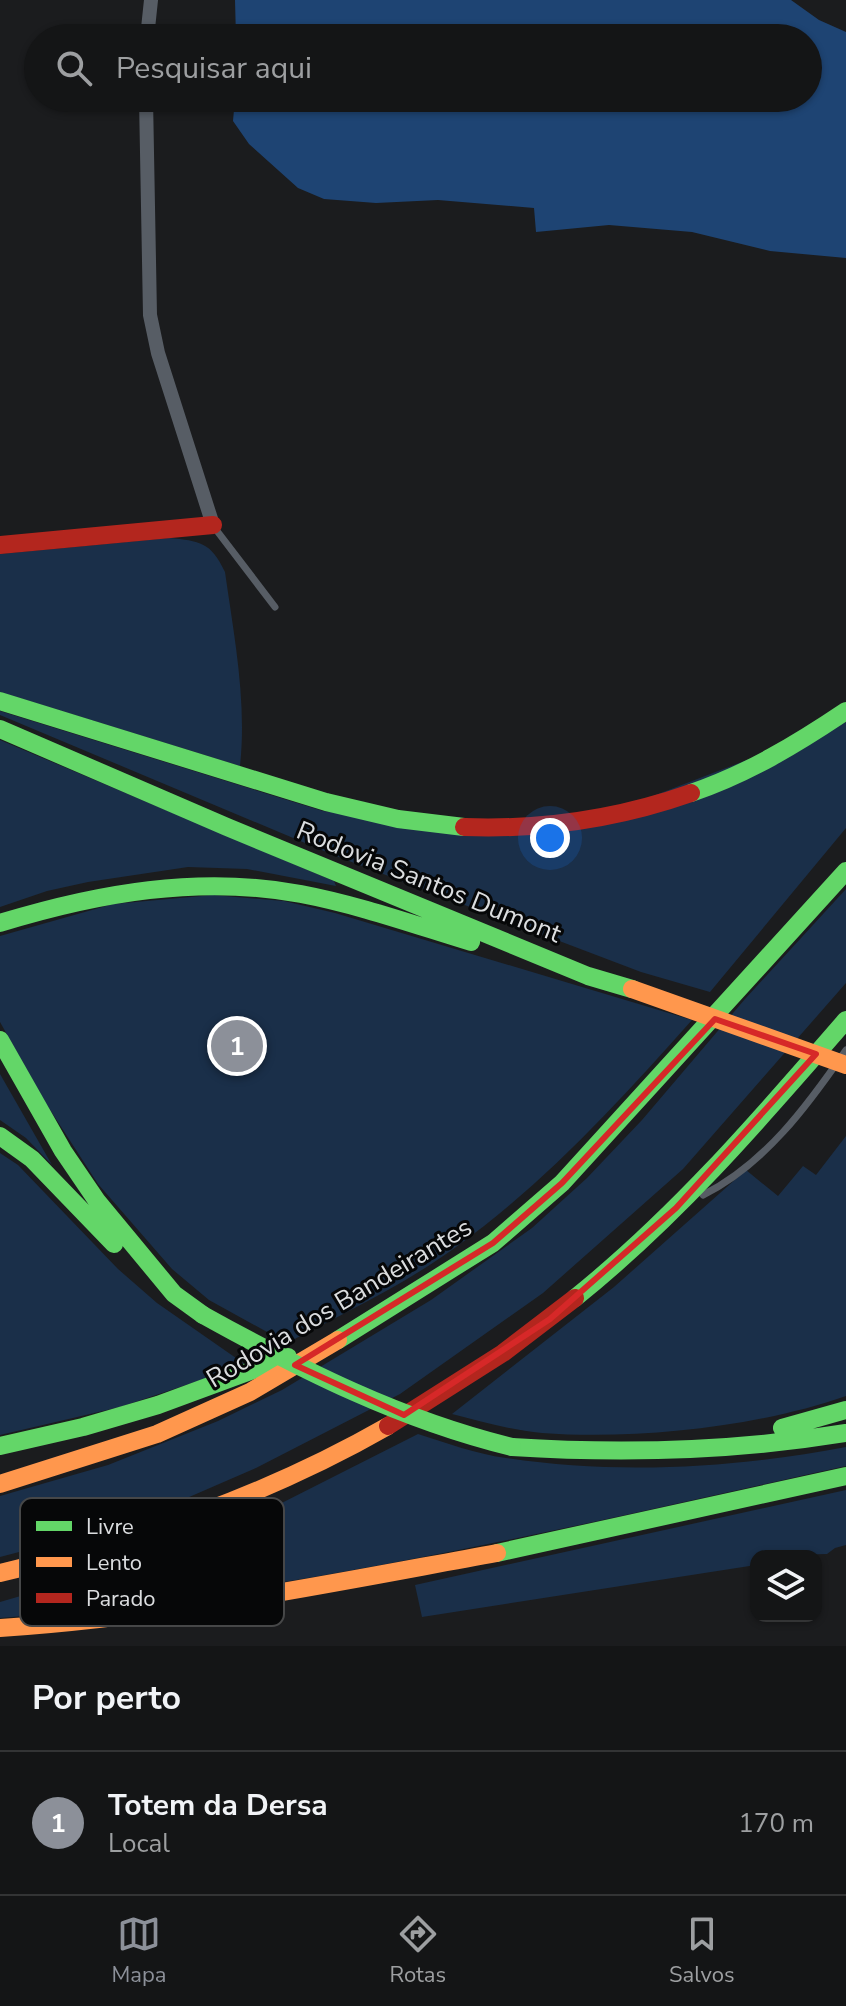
<!DOCTYPE html>
<html lang="pt">
<head>
<meta charset="utf-8">
<style>
	:root { --surface:#141516; --page:#212223; --text:#f1f3f6; --muted:#9d9fa1; --line:#333435; --accent:#8c9099 }
	body { margin:0; font-family:"Nunito Sans",sans-serif; background:var(--page); color:var(--text) }
	.controls { position:absolute; right:24px; bottom:24px; display:grid; overflow:hidden; border-radius:16px; box-shadow:0 2px 6px #0004 }
	.controls button { width:72px; height:72px; display:grid; place-items:center; padding:0; border:0; border-bottom:2px solid var(--line); background:var(--surface); color:var(--text); font:40px sans-serif }
	.you { position:absolute; left:550px; top:838px; width:28px; height:28px; margin:-20px; border:6px solid #fff; border-radius:50%; background:#1a73e8; box-shadow:0 0 0 12px #1a73e833 }
	.badge { display:grid; place-items:center; width:52px; height:52px; border-radius:50%; background:var(--accent); color:#fff; font-size:26px; font-weight:700 }
	.pin { position:absolute; translate:-50% -50%; border:4px solid #fff; box-shadow:0 2px 8px #0006 }
	.list { margin:0; padding:0; list-style:none }
	h2 { display:flex; justify-content:space-between; align-items:center; height:104px; margin:0; padding:0 32px; font-size:34px }
	h2 small { font-size:26px; font-weight:400; color:var(--muted) }
	.list li { display:grid; grid-template-columns:52px 1fr auto; gap:24px; align-items:center; box-sizing:border-box; height:144px; padding:0 32px; border-top:2px solid var(--line) }
	.list b { display:block; font-size:30px; white-space:nowrap }
	.list p { margin:0; font-size:26px; white-space:nowrap; color:var(--muted) }
	.list em { font-size:26px; font-style:normal; color:var(--muted) }
	.icon { flex:none; width:44px; height:44px; fill:none; stroke:currentColor; stroke-width:2; stroke-linecap:round; stroke-linejoin:round }
	.map { position:relative; flex:none; width:846px; height:1646px; overflow:hidden }
	.search { position:absolute; background:var(--surface); box-shadow:0 2px 6px #0004; left:24px; right:24px; top:24px; height:88px; display:flex; align-items:center; gap:20px; box-sizing:border-box; padding:0 28px; border-radius:44px; color:var(--muted); font-size:30px }
	.sheet { height:248px; background:var(--surface) }
	nav { display:flex; justify-content:space-around; align-items:center; box-sizing:border-box; height:112px; border-top:2px solid var(--line); background:var(--surface); font-size:22px; color:var(--muted) }
	nav a { display:grid; justify-items:center; gap:4px }
	nav .on { color:var(--accent) }
	.map>svg:first-child { display:block }
	.green { fill:#1a2f49 }
	.forest { fill:#1e4473 }
	.lines { fill:none; stroke-linecap:round; stroke-linejoin:round }
	.lane { stroke:#575d65; stroke-width:7 }
	.street { stroke:#575d65; stroke-width:14 }
	.fast { stroke:#63d668; stroke-width:18 }
	.slow { stroke:#ff974d; stroke-width:18 }
	.jam { stroke:#b3261e; stroke-width:18 }
	.fast-bridge { stroke:#63d668; stroke-width:18 }
	.slow-bridge { stroke:#ff974d; stroke-width:18 }
	.marked { fill:none; stroke:#d62828; stroke-width:6; stroke-linejoin:round }
	.labels { text-anchor:middle; dominant-baseline:central; stroke-width:6; stroke-linejoin:round; paint-order:stroke }
	.street-label { font-size:26px; fill:#dbdddf; stroke:#060708 }
	.key { fill:#060708; stroke:#464748; stroke-width:2 }
	.key-label { font-size:22px; fill:#dbdddf }
</style>
</head>
<body>
<div class="map">
<svg width="846" height="1646" viewBox="0 0 846 1646">
	<rect width="100%" height="100%" fill="#1b1c1e"/>
	<!-- green -->
	<path class="green" d="M 169,538 C 200,541 211,542 225,572 C 234,636 247,701 240,766 L 0,692 L 0,554 Z
		M 0,711 L 323,811 L 546,837 L 846,722 L 846,828 L 710,992 L 641,972 L 336,856 L 0,715 Z
		M 0,740 L 334,881 L 336,886 L 247,869 L 188,867 L 88,882 L 47,891 L 0,907 Z
		M 846,889 L 846,983 L 683,1169 L 543,1293 L 400,1394 L 256,1468 L 180,1501 L 107,1529 L 0,1557 L 0,1496 L 108,1465 L 218,1421 L 282,1390 L 431,1300 L 532,1228 L 587,1178 L 642,1120 L 745,999 Z
		M 213,895 L 284,901 L 335,913 L 692,1020 C 620,1101 545,1183 456,1247 C 404,1285 344,1313 287,1343 L 209,1300 L 172,1269 L 98,1184 L 45,1102 L 0,1022 L 0,936 L 113,904 Z
		M 0,1074 L 52,1165 L 26,1138 L 0,1120 Z
		M 846,1136 L 846,1396 C 758,1427 636,1440 542,1433 C 511,1430 482,1422 452,1414 L 614,1287 L 746,1170 L 778,1196 L 803,1166 L 816,1175 Z
		M 0,1153 L 18,1165 L 118,1269 L 157,1303 L 246,1365 L 120,1407 L 0,1435 Z
		M 418,1434 C 447,1443 476,1454 506,1458 C 618,1475 736,1468 846,1447 L 846,1466 C 567,1528 285,1595 0,1618 L 0,1602 L 96,1574 L 238,1525 Z
		M 846,1490 L 846,1545 L 835,1548 L 827,1554 L 756,1556 L 756,1565 L 422,1617 L 415,1585 Z"/>
	<!-- forest -->
	<path class="forest" d="M 235,0 L 791,0 L 819,20 L 846,32 L 846,258 L 770,251 L 692,232 L 609,225 L 536,232 L 534,208 L 438,200 L 376,203 L 324,199 L 298,188 L 249,144 L 233,121 L 235,98 L 808,98 L 808,38 L 236,38 Z"/>
	<g class="lines">
		<!-- lane -->
		<path class="lane" d="M 214,527 L 275,607
			M 703,1195 C 765,1164 808,1105 846,1050"/>
		<!-- street -->
		<path class="street" d="M 147,38 L 151,0
			M 146,98 L 150,315 L 158,353 L 213,525"/>
		<!-- fast -->
		<path class="fast" d="M 0,701 L 326,802 L 398,819 L 464,827
			M 0,729 L 227,827 L 588,976 L 632,989
			M 691,793 C 747,774 797,744 846,711
			M 0,923 C 98,893 199,875 301,894 C 359,905 415,925 471,942
			M 0,1040 L 63,1151 L 97,1201 L 174,1294 L 203,1315
			M 0,1136 L 32,1159 L 114,1244
			M 575,1298 C 677,1216 761,1118 846,1020
			M 338,1340 L 493,1243 L 562,1183 L 846,871
			M 782,1428 L 846,1410
			M 0,1446 L 83,1427 L 158,1405 L 288,1357
			M 512,1447 C 622,1454 737,1451 846,1433
			M 497,1553 L 846,1476"/>
		<!-- slow -->
		<path class="slow" d="M 0,1484 L 157,1434 L 250,1392 L 338,1340
			M 0,1573 C 136,1541 266,1496 388,1426
			M 0,1628 C 168,1617 332,1583 497,1553"/>
		<!-- jam -->
		<path class="jam" d="M 0,545 L 213,525
			M 464,827 C 543,830 617,819 691,793
			M 388,1426 L 503,1353 L 575,1298"/>
		<!-- fast-bridge -->
		<path class="fast-bridge" d="M 203,1315 C 302,1370 401,1420 512,1447"/>
		<!-- slow-bridge -->
		<path class="slow-bridge" d="M 632,989 L 846,1065"/>
	</g>
	<!-- marked area -->
	<path class="marked" d="M 715,1019 L 816,1054 L 676,1208 L 550,1319 L 404,1415 L 295,1365 L 493,1243 L 562,1183 Z"/>
	<g class="labels">
		<!-- street labels -->
		<g class="street-label">
			<text transform="translate(429 882) rotate(22)">Rodovia Santos Dumont</text>
			<text transform="translate(339 1303) rotate(-31)">Rodovia dos Bandeirantes</text>
		</g>
	</g>
	<!-- legend -->
	<rect x="20" y="1498" width="264" height="128" rx="12" class="key"/>
	<rect x="36" y="1521" width="36" height="10" fill="#63d668"/>
	<rect x="36" y="1557" width="36" height="10" fill="#ff974d"/>
	<rect x="36" y="1593" width="36" height="10" fill="#b3261e"/>
	<g class="key-label">
		<text x="86" y="1534">Livre</text>
		<text x="86" y="1570">Lento</text>
		<text x="86" y="1606">Parado</text>
	</g>
</svg>
<div class="controls">
<button><svg class="icon" aria-label="layers" viewBox="0 0 24 24"><path d="M12 4l9 5-9 5-9-5zM3 14l9 5 9-5"/></svg></button>
</div>
<div class="you"></div>
<div class="pin badge" style="left:237px;top:1046px">1</div>
<div class="search"><svg class="icon" aria-label="search" viewBox="0 0 24 24"><circle cx="10" cy="10" r="6"/><path d="M15 15l6 6"/></svg>Pesquisar aqui</div>
</div>
<section class="sheet">
<h2>Por perto<small></small></h2>
<ul class="list">
<li><span class="badge">1</span><div><b>Totem da Dersa</b><p>Local</p></div><em>170 m</em></li>
</ul>
</section>
<nav>
<a class="on"><svg class="icon" aria-label="map" viewBox="0 0 24 24"><path d="M3 6l6-2 6 2 6-2v14l-6 2-6-2-6 2zM9 4v14M15 6v14"/></svg>Mapa</a>
<a><svg class="icon" aria-label="directions" viewBox="0 0 24 24"><path d="M12 3l9 9-9 9-9-9zM9 14v-3h6M13 9l2 2-2 2"/></svg>Rotas</a>
<a><svg class="icon" aria-label="saved" viewBox="0 0 24 24"><path d="M7 4h10v16l-5-4-5 4z"/></svg>Salvos</a>
</nav>
</body>
</html>
